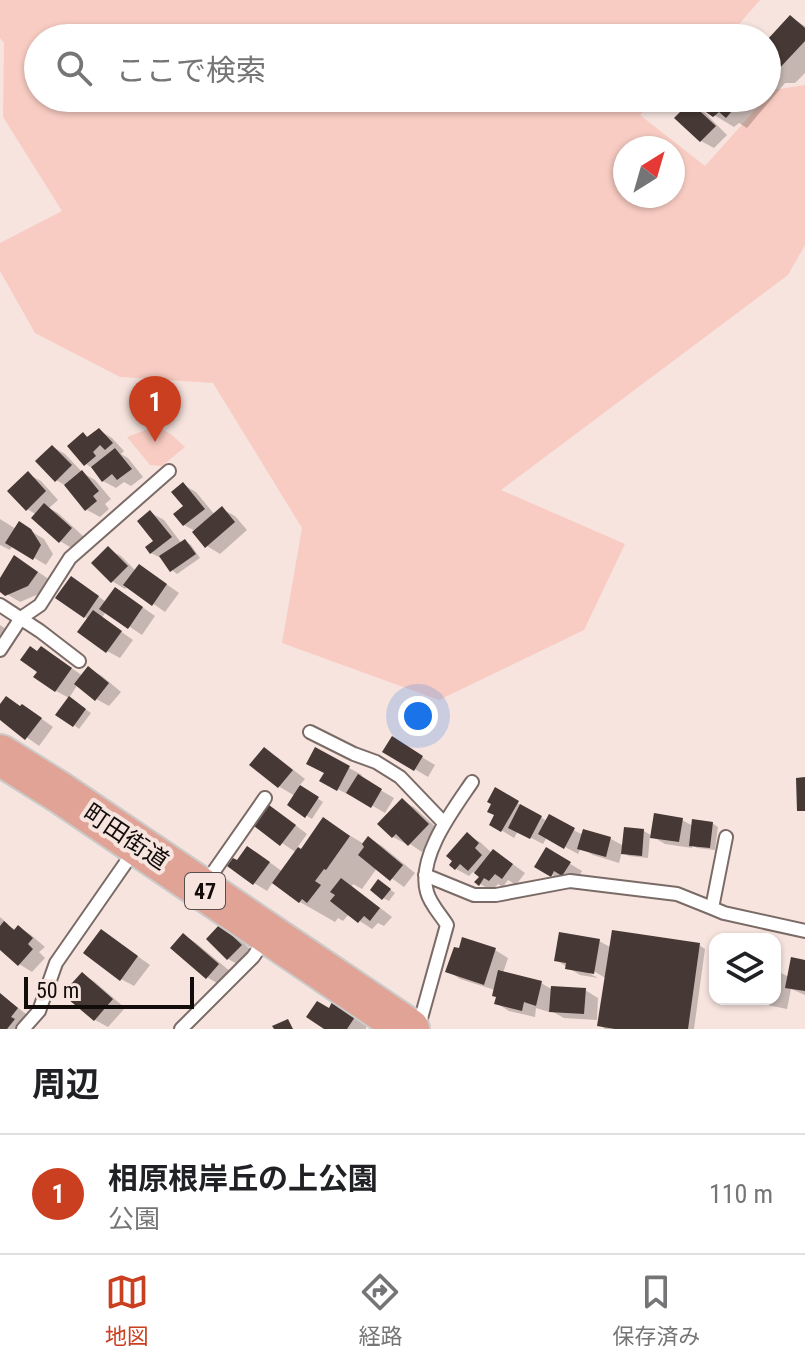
<!DOCTYPE html>
<html lang="ja">
<head>
<meta charset="utf-8">
<style>
	:root { --surface:#fff; --page:#f2f2f2; --text:#202124; --muted:#757577; --line:#e0e0e0; --accent:#ca3f20 }
	body { margin:0; font-family:"Roboto Condensed","Noto Sans JP",sans-serif; background:var(--page); color:var(--text) }
	.controls { position:absolute; right:24px; bottom:24px; display:grid; overflow:hidden; border-radius:16px; box-shadow:0 2px 6px #0004 }
	.controls button { width:72px; height:72px; display:grid; place-items:center; padding:0; border:0; border-bottom:2px solid var(--line); background:var(--surface); color:var(--text); font:40px sans-serif }
	.compass { position:absolute; left:613px; top:136px; width:72px; height:72px; border-radius:50%; background:var(--surface); box-shadow:0 2px 6px #0004; rotate:37deg }
	.scale { position:absolute; left:24px; bottom:20px; width:170px; box-sizing:border-box; padding-left:8px; border:4px solid #120c0b; border-top:0; font-size:22px; line-height:28px; white-space:nowrap; color:#120c0b; -webkit-text-stroke:6px #f7e4df; paint-order:stroke }
	.you { position:absolute; left:418px; top:716px; width:28px; height:28px; margin:-20px; border:6px solid #fff; border-radius:50%; background:#1a73e8; box-shadow:0 0 0 12px #1a73e833 }
	.badge { display:grid; place-items:center; width:52px; height:52px; border-radius:50%; background:var(--accent); color:#fff; font-size:26px; font-weight:700 }
	.pin { position:absolute; translate:-50% -66px; filter:drop-shadow(0 2px 4px #0008) }
	.pin::after { content:''; position:absolute; top:42px; width:28px; height:24px; background:inherit; clip-path:polygon(0 0,100% 0,50% 100%) }
	.list { margin:0; padding:0; list-style:none }
	h2 { display:flex; justify-content:space-between; align-items:center; height:104px; margin:0; padding:0 32px; font-size:34px }
	h2 small { font-size:26px; font-weight:400; color:var(--muted) }
	.list li { display:grid; grid-template-columns:52px 1fr auto; gap:24px; align-items:center; box-sizing:border-box; height:120px; padding:0 32px; border-top:2px solid var(--line) }
	.list b { display:block; font-size:30px; white-space:nowrap }
	.list p { margin:0; font-size:26px; white-space:nowrap; color:var(--muted) }
	.list em { font-size:26px; font-style:normal; color:var(--muted) }
	.icon { flex:none; width:44px; height:44px; fill:none; stroke:currentColor; stroke-width:2; stroke-linecap:round; stroke-linejoin:round }
	.map { position:relative; flex:none; width:805px; height:1029px; overflow:hidden }
	.search { position:absolute; background:var(--surface); box-shadow:0 2px 6px #0004; left:24px; right:24px; top:24px; height:88px; display:flex; align-items:center; gap:20px; box-sizing:border-box; padding:0 28px; border-radius:44px; color:var(--muted); font-size:30px }
	.sheet { height:224px; background:var(--surface) }
	nav { display:flex; justify-content:space-around; align-items:center; box-sizing:border-box; height:112px; border-top:2px solid var(--line); background:var(--surface); font-size:22px; color:var(--muted) }
	nav a { display:grid; justify-items:center; gap:4px }
	nav .on { color:var(--accent) }
	.map>svg:first-child { display:block }
	.green { fill:#f8ccc2; fill-rule:evenodd }
	.shadow { fill:#0003 }
	.building { fill:#463834 }
	.lines { fill:none; stroke-linecap:round; stroke-linejoin:round }
	.lane-casing { stroke:#7b6b67; stroke-width:16 }
	.primary-casing { stroke:#cbcac9; stroke-width:44 }
	.lane { stroke:#fff; stroke-width:12 }
	.primary { stroke:#e0a395; stroke-width:40 }
	.labels { text-anchor:middle; dominant-baseline:central; stroke-width:8; stroke-linejoin:round; paint-order:stroke }
	.shield { fill:#f7e4df; stroke:#574d4b; stroke-width:2 }
	.shield-label { font-size:22px; font-weight:bold; fill:#120c0b }
	.street-label { font-size:24px; fill:#120c0b; stroke:#f7e4df }
</style>
</head>
<body>
<div class="map">
<svg width="805" height="1029" viewBox="0 0 805 1029">
	<rect width="100%" height="100%" fill="#f7e4df"/>
	<!-- green -->
	<path class="green" d="M 0,0 L 760,0 L 727,38 L 38,38 L 38,98 L 659,98 L 640,115 L 705,166 L 773,90 L 805,85 L 805,245 L 788,275 L 501,490 L 625,544 L 584,630 L 439,700 L 282,643 L 302,528 L 213,383 L 120,377 L 35,333 L 0,271 L 0,243 L 62,211 L 3,117 L 4,43 L 0,38 ZM 625,148 L 673,148 L 673,196 L 625,196 Z
		M 157,426 L 172,435 L 185,447 L 162,466 L 150,465 L 127,437 Z"/>
	<!-- shadow -->
	<path class="shadow" d="M 790,17 L 805,26 L 805,73 L 795,83 L 785,83 L 747,128 L 739,123 L 734,127 L 714,115 L 716,98 L 767,98 L 767,43 Z
		M 691,104 L 704,112 L 727,135 L 714,148 L 701,141 Z
		M 99,430 L 112,438 L 124,451 L 121,454 L 128,458 L 143,477 L 131,486 L 124,482 L 116,488 L 103,481 L 95,470 L 86,464 L 83,434 L 90,438 Z
		M 53,447 L 65,454 L 83,473 L 95,480 L 111,499 L 105,504 L 109,509 L 100,517 L 87,510 L 68,487 L 56,480 Z
		M 28,474 L 41,481 L 58,500 L 49,508 L 58,513 L 84,537 L 73,549 L 60,541 L 34,518 L 37,515 L 27,509 Z
		M 184,485 L 196,492 L 215,515 L 222,509 L 235,516 L 247,530 L 220,554 L 207,546 L 195,531 L 184,525 L 185,507 Z
		M 151,513 L 164,520 L 182,544 L 185,541 L 191,545 L 200,558 L 177,574 L 172,570 L 165,560 L 151,553 L 156,541 Z
		M 0,519 L 16,529 L 19,524 L 44,539 L 53,554 L 46,565 L 13,545 L 10,550 L 0,545 Z
		M 108,549 L 121,556 L 136,571 L 152,574 L 179,593 L 165,612 L 128,586 L 125,589 L 112,581 Z
		M 28,565 L 50,580 L 41,593 L 20,602 L 0,590 L 0,583 Z
		M 84,586 L 106,602 L 128,597 L 155,616 L 142,635 L 106,611 L 102,618 L 133,640 L 120,658 L 107,651 L 89,619 L 85,617 Z
		M 0,625 L 6,629 L 0,639 Z
		M 38,653 L 54,656 L 83,676 L 89,669 L 102,676 L 121,692 L 109,706 L 96,699 L 78,684 L 69,698 L 56,691 L 40,671 Z
		M 75,702 L 91,713 L 79,729 L 74,725 Z
		M 0,707 L 22,707 L 35,714 L 53,727 L 39,746 L 0,718 Z
		M 405,747 L 435,765 L 428,777 L 385,751 Z
		M 264,750 L 277,757 L 305,779 L 299,786 L 323,802 L 312,819 L 289,805 L 295,796 L 280,787 L 252,765 Z
		M 316,750 L 362,775 L 360,778 L 394,798 L 385,813 L 352,794 L 351,796 L 322,781 L 326,773 Z
		M 496,790 L 547,821 L 549,817 L 583,835 L 584,831 L 611,839 L 624,846 L 625,829 L 644,831 L 652,836 L 682,820 L 693,826 L 712,823 L 718,827 L 715,850 L 697,848 L 692,845 L 692,848 L 665,844 L 650,835 L 648,858 L 629,856 L 622,852 L 619,863 L 593,855 L 581,848 L 578,854 L 547,837 L 543,844 L 518,831 L 514,838 L 491,824 L 497,815 Z
		M 402,800 L 415,808 L 441,832 L 422,852 L 407,842 L 406,844 L 393,837 Z
		M 282,815 L 307,834 L 297,848 L 302,851 L 324,820 L 364,844 L 369,838 L 382,846 L 415,873 L 404,887 L 377,868 L 362,889 L 353,884 L 352,886 L 392,917 L 384,926 L 378,923 L 372,929 L 349,914 L 343,921 L 338,918 L 335,922 L 300,902 L 273,882 L 267,891 L 254,883 L 261,856 L 283,872 L 297,853 L 256,826 Z
		M 467,835 L 480,842 L 492,853 L 493,851 L 506,859 L 525,873 L 516,885 L 508,880 L 503,887 L 498,884 L 492,891 L 477,882 L 481,877 L 473,872 L 469,876 L 456,869 Z
		M 547,850 L 582,871 L 576,881 L 564,882 L 537,866 Z
		M 384,885 L 395,893 L 389,901 L 383,898 Z
		M 0,917 L 8,924 L 7,925 L 16,930 L 18,927 L 31,935 L 45,947 L 39,952 L 45,958 L 32,972 L 19,964 L 0,947 Z
		M 221,927 L 234,934 L 254,953 L 241,966 L 228,959 Z
		M 102,931 L 150,965 L 134,986 L 121,979 Z
		M 183,935 L 196,943 L 231,972 L 220,985 L 207,977 Z
		M 599,941 L 612,948 L 699,945 L 705,949 L 694,1029 L 605,1029 L 600,1025 L 607,979 L 587,967 L 585,971 L 598,978 L 580,975 L 556,960 Z
		M 495,950 L 508,958 L 503,973 L 541,983 L 553,990 L 585,990 L 598,998 L 597,1020 L 564,1018 L 549,1010 L 549,1012 L 536,1008 L 535,1017 L 509,1011 L 496,1003 L 498,997 L 495,990 L 460,979 L 448,971 Z
		M 805,962 L 805,995 L 791,989 L 787,1009 L 737,999 L 775,999 L 775,970 L 789,977 Z
		M 82,974 L 95,982 L 125,1008 L 108,1027 L 95,1020 L 65,994 Z
		M 0,994 L 30,1017 L 26,1029 L 0,1029 Z
		M 330,1010 L 346,1013 L 366,1026 L 366,1029 L 328,1029 Z"/>
	<!-- building -->
	<path class="building" d="M 790,15 L 805,28 L 805,41 L 775,73 L 767,73 L 767,40 Z
		M 714,98 L 743,98 L 726,118 L 719,112 L 713,117 L 703,110 Z
		M 690,102 L 716,126 L 700,142 L 674,118 Z
		M 99,428 L 113,443 L 105,450 L 100,445 L 93,452 L 96,456 L 84,466 L 67,446 L 83,432 L 87,437 Z
		M 52,445 L 72,465 L 55,482 L 35,461 Z
		M 115,448 L 132,469 L 117,480 L 112,474 L 102,482 L 91,467 Z
		M 82,470 L 99,491 L 93,496 L 97,501 L 85,511 L 64,485 Z
		M 28,471 L 46,491 L 26,511 L 7,491 Z
		M 183,482 L 205,509 L 183,526 L 173,514 L 183,506 L 171,492 Z
		M 44,503 L 72,528 L 59,543 L 31,518 Z
		M 222,506 L 235,522 L 205,548 L 192,532 Z
		M 150,510 L 172,537 L 150,554 L 145,547 L 153,541 L 137,521 Z
		M 19,521 L 31,529 L 41,545 L 33,560 L 5,543 Z
		M 185,539 L 196,554 L 170,572 L 159,556 Z
		M 108,546 L 128,566 L 111,583 L 91,563 Z
		M 14,555 L 38,572 L 28,586 L 5,596 L 0,592 L 0,578 Z
		M 139,564 L 167,584 L 152,606 L 123,585 Z
		M 71,576 L 99,596 L 84,618 L 55,598 Z
		M 115,587 L 143,607 L 128,629 L 99,609 Z
		M 93,610 L 122,631 L 106,653 L 77,632 Z
		M 30,646 L 37,651 L 41,646 L 72,668 L 55,692 L 33,677 L 37,672 L 20,660 Z
		M 88,666 L 109,683 L 95,701 L 74,684 Z
		M 6,696 L 20,706 L 22,704 L 42,718 L 25,740 L 0,720 L 0,704 Z
		M 69,696 L 86,709 L 73,727 L 55,715 Z
		M 392,736 L 423,756 L 414,771 L 382,752 Z
		M 264,747 L 293,770 L 278,788 L 249,765 Z
		M 315,747 L 350,766 L 337,791 L 319,781 L 324,773 L 306,764 Z
		M 358,774 L 382,789 L 371,808 L 346,793 Z
		M 805,777 L 805,811 L 797,811 L 796,778 Z
		M 300,785 L 319,797 L 305,818 L 287,805 Z
		M 495,787 L 519,801 L 501,832 L 489,825 L 494,815 L 487,812 L 491,804 L 487,802 Z
		M 402,798 L 429,824 L 408,846 L 396,834 L 392,838 L 377,824 Z
		M 520,804 L 542,816 L 530,839 L 508,828 Z
		M 269,805 L 296,825 L 280,846 L 254,826 Z
		M 654,813 L 683,818 L 679,842 L 650,838 Z
		M 549,814 L 575,828 L 564,849 L 538,834 Z
		M 323,817 L 350,836 L 326,870 L 324,869 L 315,881 L 321,885 L 307,903 L 302,899 L 299,903 L 272,883 L 298,847 L 301,849 Z
		M 692,819 L 713,822 L 710,848 L 689,846 Z
		M 624,827 L 644,829 L 642,856 L 621,854 Z
		M 583,829 L 611,837 L 606,857 L 577,849 Z
		M 467,832 L 479,843 L 475,848 L 482,855 L 468,871 L 460,864 L 455,870 L 449,865 L 452,861 L 446,856 Z
		M 368,836 L 403,865 L 390,881 L 358,855 L 364,847 L 362,844 Z
		M 247,846 L 270,862 L 253,885 L 227,866 L 233,858 L 237,860 Z
		M 546,847 L 571,862 L 562,876 L 554,871 L 551,877 L 534,867 Z
		M 493,849 L 513,864 L 502,879 L 495,874 L 489,881 L 484,878 L 479,886 L 474,882 L 479,877 L 474,873 Z
		M 341,878 L 380,908 L 370,921 L 364,916 L 358,923 L 330,901 L 335,895 L 330,892 Z
		M 378,879 L 391,889 L 382,900 L 370,890 Z
		M 4,921 L 14,930 L 18,925 L 33,938 L 28,944 L 33,949 L 18,966 L 0,950 L 0,926 Z
		M 220,924 L 242,945 L 227,960 L 206,939 Z
		M 101,929 L 138,956 L 120,981 L 83,953 Z
		M 612,930 L 700,943 L 688,1029 L 615,1029 L 597,1026 Z
		M 559,932 L 600,939 L 594,974 L 565,969 L 566,963 L 554,961 Z
		M 183,933 L 219,964 L 206,979 L 170,948 Z
		M 462,937 L 496,948 L 484,985 L 445,972 L 454,947 L 459,948 Z
		M 791,957 L 805,960 L 805,991 L 785,988 Z
		M 498,970 L 542,981 L 536,1006 L 524,1002 L 522,1011 L 494,1004 L 496,997 L 492,996 Z
		M 82,972 L 113,999 L 94,1021 L 62,994 Z
		M 551,986 L 586,988 L 584,1014 L 549,1012 Z
		M 0,993 L 18,1008 L 11,1017 L 15,1019 L 7,1029 L 0,1029 Z
		M 317,1001 L 329,1008 L 332,1002 L 355,1017 L 347,1029 L 324,1029 L 306,1017 Z
		M 288,1019 L 293,1029 L 274,1029 L 272,1026 Z"/>
	<g class="lines">
		<defs>
			<path id="lane" d="M 0,605 L 40,631 L 79,661
				M 0,650 L 21,618 L 40,605 L 70,558 L 169,471
				M 310,732 L 354,754 L 376,762 L 400,777 L 444,823
				M 425,875 L 474,895 L 496,895 L 570,881 L 677,894 L 712,908 L 726,837
				M 205,884 L 265,798
				M 712,908 L 724,913 L 805,931
				M 23,1029 L 39,1011 L 56,963 L 136,848
				M 181,1029 L 253,957 L 265,940
				M 418,1029 L 447,925 C 441,915 430,904 427,892 C 417,857 453,810 472,782"/>
			<path id="primary" d="M 0,755 L 59,792 L 409,1029"/>
		</defs>
		<!-- lane casing -->
		<use href="#lane" class="lane-casing"/>
		<!-- primary casing -->
		<use href="#primary" class="primary-casing"/>
		<!-- lane -->
		<use href="#lane" class="lane"/>
		<!-- primary -->
		<use href="#primary" class="primary"/>
	</g>
	<g class="labels">
		<!-- shield labels -->
		<rect class="shield" x="185" y="873" width="40" height="36" rx="6"/>
		<g class="shield-label">
			<text x="205" y="891">47</text>
		</g>
		<!-- street labels -->
		<g class="street-label">
			<text transform="translate(126 837) rotate(34)">町田街道</text>
		</g>
	</g>
</svg>
<div class="controls">
<button><svg class="icon" aria-label="layers" viewBox="0 0 24 24"><path d="M12 4l9 5-9 5-9-5zM3 14l9 5 9-5"/></svg></button>
</div>
<svg class="compass" viewBox="-18 -18 36 36"><path d="M0-13l5 13h-10z" fill="#e53935"/><path d="M0 13l5-13h-10z" fill="#757577"/></svg>
<div class="scale">50 m</div>
<div class="you"></div>
<div class="pin badge" style="left:155px;top:442px">1</div>
<div class="search"><svg class="icon" aria-label="search" viewBox="0 0 24 24"><circle cx="10" cy="10" r="6"/><path d="M15 15l6 6"/></svg>ここで検索</div>
</div>
<section class="sheet">
<h2>周辺<small></small></h2>
<ul class="list">
<li><span class="badge">1</span><div><b>相原根岸丘の上公園</b><p>公園</p></div><em>110 m</em></li>
</ul>
</section>
<nav>
<a class="on"><svg class="icon" aria-label="map" viewBox="0 0 24 24"><path d="M3 6l6-2 6 2 6-2v14l-6 2-6-2-6 2zM9 4v14M15 6v14"/></svg>地図</a>
<a><svg class="icon" aria-label="directions" viewBox="0 0 24 24"><path d="M12 3l9 9-9 9-9-9zM9 14v-3h6M13 9l2 2-2 2"/></svg>経路</a>
<a><svg class="icon" aria-label="saved" viewBox="0 0 24 24"><path d="M7 4h10v16l-5-4-5 4z"/></svg>保存済み</a>
</nav>
</body>
</html>
